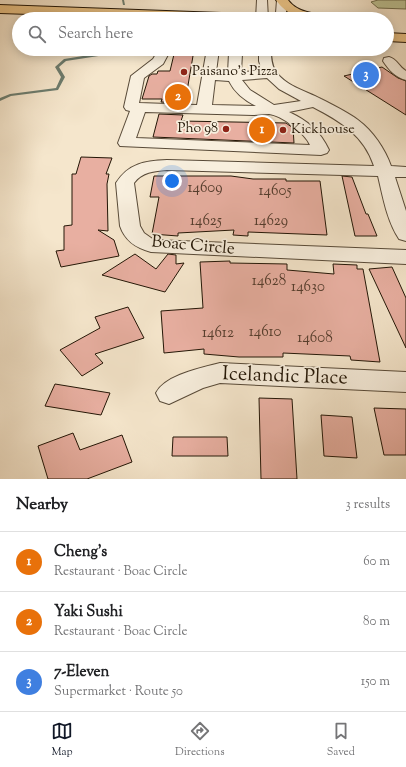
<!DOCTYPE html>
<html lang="en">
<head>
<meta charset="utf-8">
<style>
	:root { --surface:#fff; --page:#f6f6f6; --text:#202124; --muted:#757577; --line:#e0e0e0; --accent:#111827 }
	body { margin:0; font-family:"Sorts Mill Goudy",serif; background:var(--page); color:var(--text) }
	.you { position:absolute; left:172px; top:181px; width:14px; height:14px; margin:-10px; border:3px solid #fff; border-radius:50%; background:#1a73e8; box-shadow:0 0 0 6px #1a73e833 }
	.badge { display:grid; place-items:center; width:26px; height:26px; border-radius:50%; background:var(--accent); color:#fff; font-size:13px; font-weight:700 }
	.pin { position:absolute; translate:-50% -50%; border:2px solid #fff; box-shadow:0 1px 4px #0006 }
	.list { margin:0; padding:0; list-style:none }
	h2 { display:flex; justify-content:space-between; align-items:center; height:52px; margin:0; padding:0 16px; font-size:17px }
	h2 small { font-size:13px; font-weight:400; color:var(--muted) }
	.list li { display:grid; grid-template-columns:26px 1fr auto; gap:12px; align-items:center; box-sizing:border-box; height:60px; padding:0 16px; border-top:1px solid var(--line) }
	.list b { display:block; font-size:15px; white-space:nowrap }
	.list p { margin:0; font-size:13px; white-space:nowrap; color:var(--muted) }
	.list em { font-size:13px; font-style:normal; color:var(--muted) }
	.icon { flex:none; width:22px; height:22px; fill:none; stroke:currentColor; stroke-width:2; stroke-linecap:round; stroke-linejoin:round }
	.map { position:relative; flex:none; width:406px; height:479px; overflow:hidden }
	.search { position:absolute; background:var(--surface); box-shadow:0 2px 10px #0003; left:12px; right:12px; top:12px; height:44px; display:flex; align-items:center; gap:10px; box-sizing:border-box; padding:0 14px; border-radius:22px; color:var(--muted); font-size:15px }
	.sheet { height:232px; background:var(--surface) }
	nav { display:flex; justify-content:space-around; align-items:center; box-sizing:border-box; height:56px; border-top:1px solid var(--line); background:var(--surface); font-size:11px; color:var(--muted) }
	nav a { display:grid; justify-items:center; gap:2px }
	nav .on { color:var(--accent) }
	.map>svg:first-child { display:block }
	.green { fill:#bec496; stroke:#706d4e }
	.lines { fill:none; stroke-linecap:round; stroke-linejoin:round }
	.stream { fill:#6c7c6e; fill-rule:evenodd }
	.building { fill:#e8afa1; stroke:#231606 }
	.minor-casing { stroke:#584a38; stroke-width:2 }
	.highway-casing { stroke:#231606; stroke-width:2 }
	.minor { fill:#f8efde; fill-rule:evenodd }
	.highway { fill:#eac386; fill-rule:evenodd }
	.poi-dot { fill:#8f2418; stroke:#f8efde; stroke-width:1.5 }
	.labels { text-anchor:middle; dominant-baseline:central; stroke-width:3.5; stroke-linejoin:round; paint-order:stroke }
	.far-poi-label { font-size:14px; fill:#231606; stroke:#f8efde; text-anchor:start }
	.number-label { font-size:15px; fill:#543c2d }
	.street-label { font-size:17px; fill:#231606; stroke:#f8efde }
	.near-street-label { font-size:20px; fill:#231606; stroke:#f8efde }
</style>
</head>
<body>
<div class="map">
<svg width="406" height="479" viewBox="0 0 406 479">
	<rect width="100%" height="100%" fill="#f5e6cc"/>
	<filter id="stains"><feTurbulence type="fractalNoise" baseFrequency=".005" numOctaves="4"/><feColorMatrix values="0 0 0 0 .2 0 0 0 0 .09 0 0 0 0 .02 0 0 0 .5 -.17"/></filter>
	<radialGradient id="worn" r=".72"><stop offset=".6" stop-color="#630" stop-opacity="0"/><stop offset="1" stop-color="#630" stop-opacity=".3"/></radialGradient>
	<!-- green -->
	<path class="green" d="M 378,0 L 406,0 L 406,9 L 378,8 L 371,2 Z"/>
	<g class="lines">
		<!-- stream -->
		<path class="stream" d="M 122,0 L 124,0 L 125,5 L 123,5 Z
			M 101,49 L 105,49 L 105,55 L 66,61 L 59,67 L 65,77 L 58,90 L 11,96 L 0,101 L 0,98 L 10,94 L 56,88 L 61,77 L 55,67 L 64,59 L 102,53 Z"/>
	</g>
	<!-- building -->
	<path class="building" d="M 175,50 L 194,50 L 185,103 L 161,102 L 162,99 L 142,99 L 149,76 L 152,74 L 157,74 L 158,71 L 170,71 Z
		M 382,67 L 398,78 L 406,81 L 406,115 L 344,76 Z
		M 159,114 L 183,115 L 181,121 L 286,123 L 293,128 L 294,143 L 153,137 Z
		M 81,157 L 112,158 L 106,174 L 109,174 L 107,184 L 108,231 L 98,230 L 114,240 L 119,256 L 61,267 L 56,251 L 64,250 L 64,226 L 72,225 L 72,174 L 76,174 Z
		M 154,176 L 231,176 L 253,179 L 286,179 L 286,181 L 320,181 L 327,235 L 248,232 L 248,236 L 233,235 L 234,230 L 178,233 L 178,236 L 152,234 L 159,197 L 150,197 Z
		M 342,176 L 352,177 L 366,214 L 368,214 L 377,236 L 355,236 Z
		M 135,254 L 156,269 L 168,254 L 176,255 L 176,264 L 184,263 L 165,292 L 102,275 Z
		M 230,261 L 230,263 L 287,264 L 287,270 L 334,274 L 333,264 L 357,265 L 357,269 L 363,269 L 380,362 L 351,360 L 350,356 L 283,353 L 283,357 L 239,357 L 204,354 L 204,349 L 164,353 L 161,311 L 203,308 L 200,262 Z
		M 392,267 L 406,298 L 406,348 L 369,269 Z
		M 128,307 L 144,338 L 95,354 L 103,363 L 82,376 L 60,350 L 100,328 L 95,317 Z
		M 55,384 L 110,393 L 101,415 L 45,406 Z
		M 259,398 L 292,399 L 297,479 L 261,479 Z
		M 374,408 L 406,409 L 406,455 L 384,455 Z
		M 321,415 L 352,417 L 357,458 L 324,456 Z
		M 73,433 L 80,450 L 122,435 L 132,462 L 87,479 L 48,479 L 38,446 Z
		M 173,437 L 227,437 L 228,456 L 172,456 Z"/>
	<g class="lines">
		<defs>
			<path id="minor" d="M 257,0 L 267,0 L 268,19 L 256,19 Z
				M 277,0 L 287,0 L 286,13 L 284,19 L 272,19 L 276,13 Z
				M 159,49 L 171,49 L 163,64 L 144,78 L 139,103 L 197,105 L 207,49 L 219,49 L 216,72 L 228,73 L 229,53 L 224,52 L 222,49 L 240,49 L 242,54 L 241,72 L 262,71 L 259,61 L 259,49 L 271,49 C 271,56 271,64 275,70 C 283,85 306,91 321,99 C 333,105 347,112 358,120 C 373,131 385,149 391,166 L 406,167 L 406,177 L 395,177 L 406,211 L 406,241 L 399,239 C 387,221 383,197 378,176 L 167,170 C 154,171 142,172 134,183 L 140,226 L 144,233 L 154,240 L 406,250 L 406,264 L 151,252 C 136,248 125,241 120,226 L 116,183 C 129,163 145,161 167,160 L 374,166 C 364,135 340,121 313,107 L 289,112 C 308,121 320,131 329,150 L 327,153 L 321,155 L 120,146 L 118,143 L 130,111 L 126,110 L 124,107 L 131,76 L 153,59 ZM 267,78 L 279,89 L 301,101 L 274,105 L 250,90 L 242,80 ZM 215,80 L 229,81 C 235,93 244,100 256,106 L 212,105 ZM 145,112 L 253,115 C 258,115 264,114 269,114 C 281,115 305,133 310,145 L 136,138 Z
				M 389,57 C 397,59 399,67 406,71 L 406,80 C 395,77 389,70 383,61 L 384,58 Z
				M 220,363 L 406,372 L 406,392 L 220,383 L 203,388 L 169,404 L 160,401 L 156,393 C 165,375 201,368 220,363 Z"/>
			<path id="highway" d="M 276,0 L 288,0 C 298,14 318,14 334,15 L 338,16 L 340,19 C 315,19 292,23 276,0 Z
				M 0,5 L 275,15 L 279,16 L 281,19 L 175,19 L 0,13 Z
				M 387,33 L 406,34 L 406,42 L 387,41 Z"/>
		</defs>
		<!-- minor casing -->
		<use href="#minor" class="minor-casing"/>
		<!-- highway casing -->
		<use href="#highway" class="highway-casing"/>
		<!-- minor -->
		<use href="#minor" class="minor"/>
		<!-- highway -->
		<use href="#highway" class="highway"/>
	</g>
	<!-- markers -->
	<g class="poi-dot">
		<circle cx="184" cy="72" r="4"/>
		<circle cx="226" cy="129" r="4"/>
		<circle cx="283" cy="130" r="4"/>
	</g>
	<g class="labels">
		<!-- far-poi labels -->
		<g class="far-poi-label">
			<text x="192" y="72">Paisano's Pizza</text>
			<text x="218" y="129" text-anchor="end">Pho 98</text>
			<text x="291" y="130">Kickhouse</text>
		</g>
		<!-- number labels -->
		<g class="number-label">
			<text x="205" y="188">14609</text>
			<text x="275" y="191">14605</text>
			<text x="206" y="221">14625</text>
			<text x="271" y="221">14629</text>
			<text x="269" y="281">14628</text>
			<text x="308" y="287">14630</text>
			<text x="265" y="332">14610</text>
			<text x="218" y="333">14612</text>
			<text x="315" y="338">14608</text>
		</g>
		<!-- street labels -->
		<g class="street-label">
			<text transform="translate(193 246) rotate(5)">Boac Circle</text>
		</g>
		<!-- near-street labels -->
		<g class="near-street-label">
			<text transform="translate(285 377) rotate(2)">Icelandic Place</text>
		</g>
	</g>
	<rect width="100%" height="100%" filter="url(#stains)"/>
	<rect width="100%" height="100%" fill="url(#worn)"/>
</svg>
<div class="you"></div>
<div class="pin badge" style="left:262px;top:130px;background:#e8710a">1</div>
<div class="pin badge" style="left:178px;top:97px;background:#e8710a">2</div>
<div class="pin badge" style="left:366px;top:75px;background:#3f7fe0">3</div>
<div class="search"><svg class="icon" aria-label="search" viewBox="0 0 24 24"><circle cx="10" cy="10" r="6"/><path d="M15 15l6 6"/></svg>Search here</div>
</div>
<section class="sheet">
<h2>Nearby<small>3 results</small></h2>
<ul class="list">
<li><span class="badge" style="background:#e8710a">1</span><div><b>Cheng's</b><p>Restaurant · Boac Circle</p></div><em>60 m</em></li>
<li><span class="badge" style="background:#e8710a">2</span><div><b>Yaki Sushi</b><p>Restaurant · Boac Circle</p></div><em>80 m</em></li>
<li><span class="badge" style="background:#3f7fe0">3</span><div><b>7-Eleven</b><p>Supermarket · Route 50</p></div><em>150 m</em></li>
</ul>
</section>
<nav>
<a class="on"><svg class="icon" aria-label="map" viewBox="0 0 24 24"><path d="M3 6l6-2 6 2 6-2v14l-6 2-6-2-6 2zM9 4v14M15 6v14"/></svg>Map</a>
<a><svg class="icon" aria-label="directions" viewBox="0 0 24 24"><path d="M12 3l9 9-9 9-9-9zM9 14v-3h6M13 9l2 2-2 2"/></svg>Directions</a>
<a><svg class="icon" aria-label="saved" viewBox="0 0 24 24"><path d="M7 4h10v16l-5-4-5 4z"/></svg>Saved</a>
</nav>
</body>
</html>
